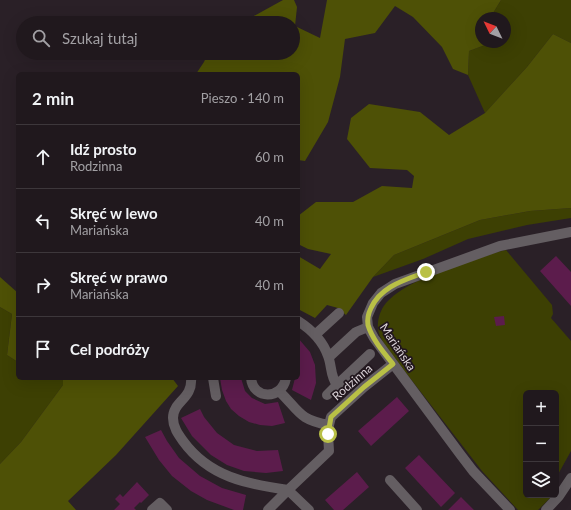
<!DOCTYPE html>
<html lang="pl">
<head>
<meta charset="utf-8">
<style>
	:root { --surface:#20181d; --page:#2d252a; --text:#f1f3f6; --muted:#a2a0a4; --line:#3d373b }
	body { margin:0; font-family:Lato,sans-serif; background:var(--page); color:var(--text) }
	.controls { position:absolute; right:12px; bottom:12px; display:grid; overflow:hidden; border-radius:6px; box-shadow:0 4px 16px #0002 }
	.controls button { width:36px; height:36px; display:grid; place-items:center; padding:0; border:0; border-bottom:1px solid var(--line); background:var(--surface); color:var(--text); font:20px sans-serif }
	.compass { position:absolute; left:475px; top:12px; width:36px; height:36px; border-radius:50%; background:var(--surface); box-shadow:0 4px 16px #0002; rotate:313deg }
	.stop { position:absolute; width:12px; height:12px; margin:-9px; border:3px solid #b9c046; border-radius:50%; background:#fff }
	.stop.end { background:#b9c046; border-color:#fff; box-shadow:0 1px 4px #0008 }
	.list { margin:0; padding:0; list-style:none }
	h2 { display:flex; justify-content:space-between; align-items:center; height:52px; margin:0; padding:0 16px; font-size:17px }
	h2 small { font-size:13px; font-weight:400; color:var(--muted) }
	.list li { display:grid; grid-template-columns:26px 1fr auto; gap:12px; align-items:center; box-sizing:border-box; height:64px; padding:0 16px; border-top:1px solid var(--line) }
	.list b { display:block; font-size:15px; white-space:nowrap }
	.list p { margin:0; font-size:13px; white-space:nowrap; color:var(--muted) }
	.list em { font-size:13px; font-style:normal; color:var(--muted) }
	.icon { flex:none; width:22px; height:22px; fill:none; stroke:currentColor; stroke-width:2; stroke-linecap:round; stroke-linejoin:round }
	.map { position:relative; flex:none; width:571px; height:510px; overflow:hidden }
	.search { position:absolute; background:var(--surface); box-shadow:0 4px 16px #0002; left:16px; top:16px; width:284px; height:44px; display:flex; align-items:center; gap:10px; box-sizing:border-box; padding:0 14px; border-radius:22px; color:var(--muted); font-size:15px }
	.panel { position:absolute; background:var(--surface); box-shadow:0 4px 16px #0002; left:16px; top:72px; width:284px; height:308px; border-radius:6px }
	.map>svg:first-child { display:block }
	.green { fill:#3d4003 }
	.forest { fill:#4e5106 }
	.building { fill:#5c1c4c }
	.lines { fill:none; stroke-linecap:round; stroke-linejoin:round }
	.minor { stroke:#645e62; stroke-width:10 }
	.route { stroke:#b9c046; stroke-width:5 }
	.labels { text-anchor:middle; dominant-baseline:central; stroke-width:3.5; stroke-linejoin:round; paint-order:stroke }
	.street-label { font-size:12px; fill:#dbd3d8; stroke:#21161d }
</style>
</head>
<body>
<div class="map">
<svg width="571" height="510" viewBox="0 0 571 510">
	<rect width="100%" height="100%" fill="#2a2027"/>
	<!-- green -->
	<path class="green" d="M 501,0 L 571,0 L 571,43 L 553,34 L 527,67 L 485,113 L 468,75 L 469,51 L 493,42 L 505,42 L 505,18 L 490,18 Z
		M 571,208 L 571,218 L 527,225 L 468,239 L 423,259 L 373,277 L 394,255 L 480,220 L 530,211 Z
		M 506,250 L 552,305 L 553,314 L 551,318 L 571,341 L 571,451 L 556,478 L 556,393 L 526,393 L 526,495 L 549,495 L 550,498 L 538,510 L 518,510 L 482,471 L 393,356 C 388,348 379,339 378,329 C 377,321 380,310 386,303 C 405,282 442,271 468,262 C 480,258 493,253 506,250 Z
		M 0,307 L 12,314 L 7,355 L 18,362 L 18,378 L 63,378 L 63,385 L 21,442 L 0,464 Z"/>
	<!-- forest -->
	<path class="forest" d="M 283,0 L 294,0 L 297,7 L 295,26 L 320,38 L 327,0 L 501,0 L 490,18 L 481,18 L 481,42 L 493,42 L 469,51 L 468,75 L 453,69 L 442,47 L 413,17 L 395,6 L 375,33 L 345,39 L 340,77 L 328,122 L 305,161 L 298,160 L 298,74 L 196,74 L 204,62 L 208,53 L 293,53 L 293,23 L 241,23 Z
		M 553,34 L 571,43 L 571,208 L 530,211 L 480,220 L 394,255 L 373,277 L 346,315 L 338,308 L 327,305 L 315,318 L 298,309 L 298,256 L 320,269 L 331,254 L 308,249 L 298,244 L 298,216 L 316,202 L 353,202 L 382,186 L 412,188 L 414,176 L 407,170 L 370,168 L 347,139 L 351,118 L 369,104 L 420,112 L 449,135 L 485,113 L 527,67 Z
		M 0,277 L 18,293 L 18,362 L 7,355 L 12,314 L 0,307 Z
		M 63,378 L 172,378 L 178,386 L 116,455 L 68,501 L 76,510 L 0,510 L 0,464 L 21,442 L 63,385 Z"/>
	<!-- building -->
	<path class="building" d="M 556,256 L 571,272 L 571,306 L 540,271 Z
		M 504,316 L 505,325 L 496,326 L 494,317 Z
		M 298,338 L 310,352 L 315,365 L 316,383 L 311,400 L 292,390 L 295,378 L 298,378 Z
		M 220,378 L 241,378 L 245,391 L 252,398 L 265,404 L 278,402 L 285,423 L 272,426 L 260,425 L 249,422 L 239,416 L 231,409 L 226,401 L 222,390 Z
		M 397,397 L 409,411 L 371,446 L 358,431 Z
		M 200,409 L 204,417 L 217,433 L 234,445 L 257,451 L 278,450 L 283,471 L 266,473 L 244,471 L 227,465 L 211,455 L 192,436 L 181,418 Z
		M 161,430 L 167,441 L 179,458 L 200,476 L 222,488 L 246,495 L 243,510 L 234,510 L 207,500 L 191,491 L 172,476 L 159,460 L 145,437 Z
		M 419,455 L 455,493 L 441,507 L 405,468 Z
		M 357,472 L 369,487 L 343,510 L 334,510 L 325,500 Z
		M 137,482 L 149,495 L 141,503 L 140,502 L 134,508 L 136,510 L 114,510 L 120,504 L 115,499 L 120,494 L 123,497 Z
		M 461,497 L 474,510 L 448,510 Z"/>
	<g class="lines">
		<!-- minor -->
		<path class="minor" d="M 298,321 C 312,330 323,341 328,356 C 332,366 330,376 337,385 L 370,354
			M 316,334 L 339,313
			M 329,357 L 356,332 L 368,327
			M 191,378 C 193,399 173,401 173,418 C 173,427 178,434 183,441 C 209,477 247,484 288,490
			M 213,378 L 216,396
			M 251,378 C 253,400 282,400 286,378
			M 279,391 C 299,410 298,420 329,425
			M 327,395 L 337,385
			M 390,480 L 417,510
			M 152,510 L 160,503 L 167,510
			M 268,510 L 288,490
			M 309,510 L 288,490 L 329,451 L 328,434 L 329,425 L 331,417 L 364,387 L 393,364
			M 510,510 L 473,471 L 460,454 L 374,338 L 368,327 L 367,317 L 373,303 L 381,293 L 395,284 L 500,246 L 571,232
			M 546,510 L 559,496 L 571,478"/>
	</g>
	<g class="lines">
		<!-- route -->
		<path class="route" d="M 328,434 L 331,417 L 364,387 L 393,364 C 384,353 372,339 368,325 C 367,318 368,314 371,308 C 381,286 405,280 426,272"/>
	</g>
	<g class="labels">
		<!-- street labels -->
		<g class="street-label">
			<text transform="translate(398 347) rotate(56)">Mariańska</text>
			<text transform="translate(352 382) rotate(-41)">Rodzinna</text>
		</g>
	</g>
</svg>
<div class="controls">
<button>+</button>
<button>−</button>
<button><svg class="icon" aria-label="layers" viewBox="0 0 24 24"><path d="M12 4l9 5-9 5-9-5zM3 14l9 5 9-5"/></svg></button>
</div>
<svg class="compass" viewBox="-18 -18 36 36"><path d="M0-13l5 13h-10z" fill="#e53935"/><path d="M0 13l5-13h-10z" fill="#a2a0a4"/></svg>
<div class="stop" style="left:328px;top:434px"></div>
<div class="stop end" style="left:426px;top:272px"></div>
<div class="search"><svg class="icon" aria-label="search" viewBox="0 0 24 24"><circle cx="10" cy="10" r="6"/><path d="M15 15l6 6"/></svg>Szukaj tutaj</div>
<section class="panel">
<h2>2 min<small>Pieszo · 140 m</small></h2>
<ul class="list">
<li><svg class="icon" aria-label="ahead" viewBox="0 0 24 24"><path d="M12 20V5M6 11l6-6 6 6"/></svg><div><b>Idź prosto</b><p>Rodzinna</p></div><em>60 m</em></li>
<li><svg class="icon" aria-label="left" viewBox="0 0 24 24"><path d="M17 20v-9H6M10 6l-5 5 5 5"/></svg><div><b>Skręć w lewo</b><p>Mariańska</p></div><em>40 m</em></li>
<li><svg class="icon" aria-label="right" viewBox="0 0 24 24"><path d="M7 20v-9h11M14 6l5 5-5 5"/></svg><div><b>Skręć w prawo</b><p>Mariańska</p></div><em>40 m</em></li>
<li><svg class="icon" aria-label="arrive" viewBox="0 0 24 24"><path d="M6 21V4h12l-3 4 3 4H6"/></svg><div><b>Cel podróży</b></div></li>
</ul>
</section>
</div>
</body>
</html>
